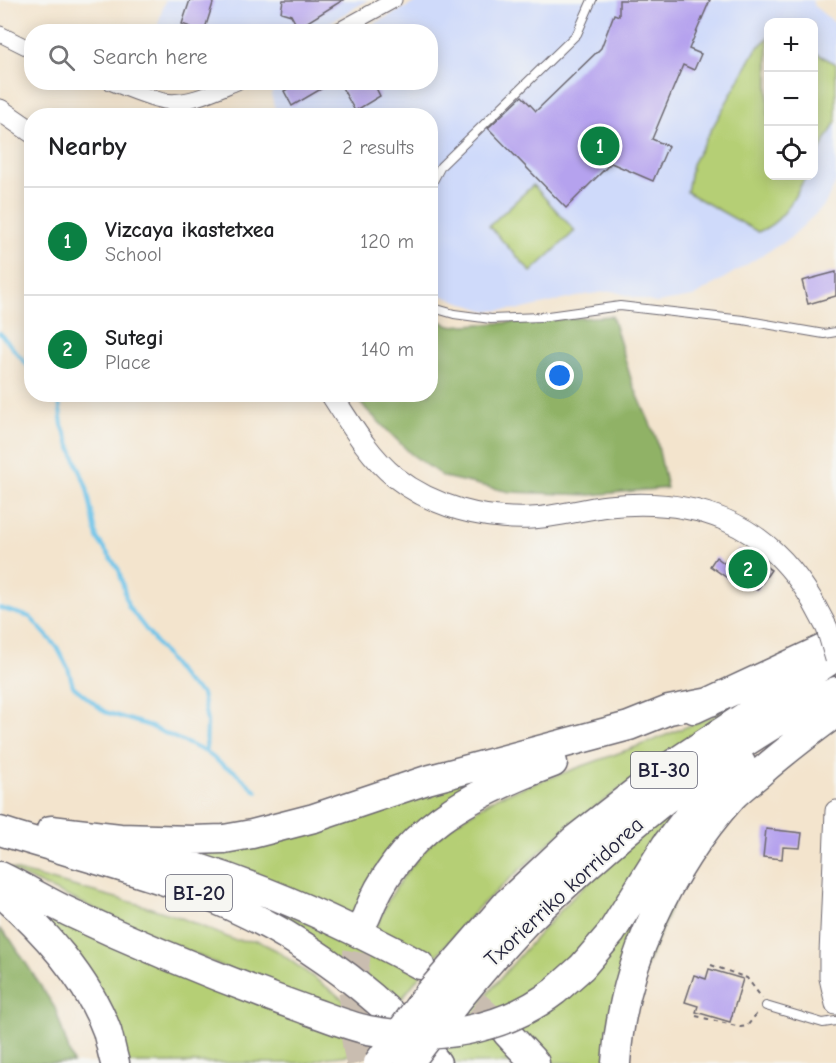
<!DOCTYPE html>
<html lang="en">
<head>
<meta charset="utf-8">
<style>
	:root { --surface:#fff; --page:#f2f2f2; --text:#202124; --muted:#757577; --line:#e0e0e0; --accent:#0b8043 }
	body { margin:0; font-family:"Comic Neue",sans-serif; background:var(--page); color:var(--text) }
	.controls { position:absolute; right:18px; top:18px; display:grid; overflow:hidden; border-radius:12px; box-shadow:0 3px 15px #0003 }
	.controls button { width:54px; height:54px; display:grid; place-items:center; padding:0; border:0; border-bottom:2px solid var(--line); background:var(--surface); color:var(--text); font:30px sans-serif }
	.you { position:absolute; left:560px; top:376px; width:21px; height:21px; margin:-15px; border:4px solid #fff; border-radius:50%; background:#1a73e8; box-shadow:0 0 0 9px #1a73e833 }
	.badge { display:grid; place-items:center; width:39px; height:39px; border-radius:50%; background:var(--accent); color:#fff; font-size:20px; font-weight:700 }
	.pin { position:absolute; translate:-50% -50%; border:3px solid #fff; box-shadow:0 2px 6px #0006 }
	.list { margin:0; padding:0; list-style:none }
	h2 { display:flex; justify-content:space-between; align-items:center; height:78px; margin:0; padding:0 24px; font-size:26px }
	h2 small { font-size:20px; font-weight:400; color:var(--muted) }
	.list li { display:grid; grid-template-columns:39px 1fr auto; gap:18px; align-items:center; box-sizing:border-box; height:108px; padding:0 24px; border-top:2px solid var(--line) }
	.list b { display:block; font-size:22px; white-space:nowrap }
	.list p { margin:0; font-size:20px; white-space:nowrap; color:var(--muted) }
	.list em { font-size:20px; font-style:normal; color:var(--muted) }
	.icon { flex:none; width:33px; height:33px; fill:none; stroke:currentColor; stroke-width:2; stroke-linecap:round; stroke-linejoin:round }
	.map { position:relative; flex:none; width:836px; height:1063px; overflow:hidden }
	.search { position:absolute; background:var(--surface); box-shadow:0 3px 15px #0003; left:24px; top:24px; width:414px; height:66px; display:flex; align-items:center; gap:15px; box-sizing:border-box; padding:0 21px; border-radius:24px; color:var(--muted); font-size:22px }
	.panel { position:absolute; background:var(--surface); box-shadow:0 3px 15px #0003; left:24px; top:108px; width:414px; height:294px; border-radius:24px }
	.map>svg:first-child { display:block }
	.built { fill:#cfdafa; fill-rule:evenodd }
	.green { fill:#b5cf75; stroke:#6c7858; stroke-width:1.5 }
	.forest { fill:#90b266; stroke:#596a50; stroke-width:1.5 }
	.lines { fill:none; stroke-linecap:round; stroke-linejoin:round }
	.stream { stroke:#6cc3e9; stroke-width:4 }
	.building { fill:#b5a2ee }
	.highway-tunnel { stroke:#c9bdb0; stroke-width:28; stroke-dasharray:28 14; stroke-linecap:butt }
	.lane-casing { stroke:#6b666e; stroke-width:10 }
	.street-casing { stroke:#6b666e; stroke-width:17 }
	.secondary-casing { stroke:#6b666e; stroke-width:23 }
	.highway-casing { stroke:#6b666e; stroke-width:31 }
	.path { stroke:#6b666e; stroke-width:2; stroke-dasharray:4.5 4.5; stroke-linecap:butt }
	.lane { stroke:#fff; stroke-width:8 }
	.street { stroke:#fff; stroke-width:15 }
	.secondary { stroke:#fff; stroke-width:21 }
	.highway { stroke:#fff; stroke-width:28 }
	.secondary-bridge-casing { stroke:#6b666e; stroke-width:23; stroke-linecap:butt }
	.highway-bridge-casing { stroke:#6b666e; stroke-width:31; stroke-linecap:butt }
	.secondary-bridge { stroke:#fff; stroke-width:21 }
	.highway-bridge { stroke:#fff; stroke-width:28 }
	.labels { text-anchor:middle; dominant-baseline:central; stroke-width:4.5; stroke-linejoin:round; paint-order:stroke }
	.shield { fill:#f6f6f2; stroke:#626272; stroke-width:1.5 }
	.shield-label { font-size:21px; font-weight:bold; fill:#22223b }
	.street-label { font-size:22px; fill:#22223b; stroke:#f6f6f2 }
</style>
</head>
<body>
<div class="map">
<svg width="836" height="1063" viewBox="0 0 836 1063">
	<rect width="100%" height="100%" fill="#f6f6f2"/>
	<filter id="ink" filterUnits="userSpaceOnUse"><feTurbulence type="fractalNoise" baseFrequency=".0167" numOctaves="2"/><feDisplacementMap in="SourceGraphic" scale="12" xChannelSelector="R" yChannelSelector="G"/><feConvolveMatrix kernelMatrix="1 2 1 2 8 2 1 2 1" color-interpolation-filters="sRGB"/></filter>
	<filter id="wash" filterUnits="userSpaceOnUse"><feTurbulence type="fractalNoise" baseFrequency=".008" numOctaves="4" result="noise"/><feDisplacementMap in="SourceGraphic" scale="24" xChannelSelector="R" yChannelSelector="G"/><feGaussianBlur stdDeviation="1.35" result="paint"/><feColorMatrix in="noise" values="0 0 0 0 0 0 0 0 0 0 0 0 0 0 0 0 0 1.4 0 .05"/><feComposite in="paint" operator="in"/></filter>
	<g filter="url(#wash)">
		<rect width="100%" height="100%" fill="#f3e4cd"/>
		<!-- built -->
		<path class="built" d="M 165,0 L 368,0 L 315,31 L 156,32 Z
			M 420,0 L 812,0 L 814,6 L 836,24 L 836,183 L 824,206 L 789,239 L 693,297 L 656,303 L 612,291 L 585,295 L 523,309 L 487,311 L 431,292 L 430,116 L 277,115 L 271,95 L 275,83 L 430,82 L 430,32 L 360,31 ZM 768,22 L 814,22 L 814,176 L 768,176 Z"/>
		<!-- green -->
		<path class="green" d="M 768,38 L 768,176 L 806,176 C 793,199 784,222 758,232 L 687,192 L 692,164 L 757,48 Z
			M 814,52 L 836,64 L 836,121 L 814,162 Z
			M 533,185 L 575,231 L 531,272 L 489,226 Z
			M 741,704 L 568,826 L 479,907 L 431,962 C 347,917 260,875 168,849 L 187,850 L 239,844 L 313,825 L 419,792 L 526,754 L 561,744 L 627,730 C 549,757 460,783 401,842 C 382,862 366,892 354,916 L 377,926 L 388,900 L 405,874 L 431,843 L 458,821 L 497,797 L 652,741 Z
			M 699,789 L 582,958 L 505,1009 L 466,1020 C 519,955 574,891 637,836 C 657,819 679,804 699,789 Z
			M 711,812 L 606,1063 L 547,1063 L 510,1024 Z
			M 0,866 L 138,904 L 179,917 L 234,940 L 258,941 L 276,950 L 370,1019 L 281,993 Z
			M 212,881 L 422,973 L 396,1006 Z
			M 26,900 L 370,1040 L 358,1054 L 325,1058 L 310,1063 L 122,1063 Z
			M 496,1032 L 526,1063 L 433,1063 L 447,1042 Z"/>
		<!-- forest -->
		<path class="forest" d="M 431,315 L 449,326 L 612,316 L 632,382 L 656,437 L 667,488 L 591,495 L 510,492 L 444,477 L 411,454 L 352,395 L 430,394 Z
			M 0,929 L 11,940 L 55,1008 L 73,1063 L 0,1063 Z"/>
		<g class="lines">
			<!-- stream -->
			<path class="stream" d="M 0,333 L 32,371
				M 58,394 L 62,425 L 87,488 L 97,538 L 119,570 L 128,606 L 186,682 L 202,694 L 207,722 L 206,752
				M 0,608 L 30,617 L 57,647 L 68,668 L 73,686 L 105,712 L 147,725 L 206,752 L 225,767 L 233,770 L 257,792"/>
		</g>
		<g id="blocks">
			<!-- building -->
			<path class="building" d="M 190,0 L 214,0 L 204,32 L 182,24 Z
				M 283,0 L 343,0 L 298,28 L 291,15 L 281,12 Z
				M 619,0 L 710,0 L 689,49 L 701,54 L 694,70 L 683,65 L 652,139 L 668,146 L 653,181 L 611,163 L 566,208 L 488,128 L 522,96 L 536,111 L 601,48 L 614,14 L 619,16 Z
				M 299,82 L 333,82 L 292,106 L 284,91 Z
				M 339,82 L 373,82 L 380,96 L 355,111 Z
				M 836,272 L 836,296 L 808,304 L 802,281 Z
				M 739,549 L 771,570 L 757,590 L 739,579 L 736,584 L 710,566 L 716,557 L 728,566 Z
				M 766,829 L 802,833 L 800,848 L 783,847 L 782,859 L 763,857 Z
				M 709,969 L 743,979 L 730,1022 L 696,1012 L 698,1006 L 685,1002 L 694,975 L 706,979 Z"/>
		</g>
	</g>
	<g filter="url(#ink)">
		<use href="#blocks" fill-opacity="0" stroke="#6b666e" stroke-width="1.5"/>
		<g class="lines">
			<!-- highway-tunnel -->
			<path class="highway-tunnel" d="M 441,980 L 478,1007 L 507,1033
				M 360,1063 C 348,1015 351,965 366,917"/>
			<defs>
				<path id="lane" d="M 430,191 L 433,181 L 441,166 L 577,34 L 592,0
					M 430,307 L 454,314 L 491,319 L 541,317 L 620,306 L 743,320 L 824,334 L 836,332
					M 766,1006 L 823,1023 L 836,1021"/>
				<path id="street" d="M 336,32 L 394,0
					M 0,34 L 32,50
					M 110,82 C 128,89 146,97 164,101 C 188,105 215,91 237,82"/>
				<path id="secondary" d="M 0,110 L 32,132
					M 331,394 C 350,423 368,455 395,477 C 433,507 484,520 531,518 C 557,517 582,509 608,506 C 695,497 766,521 812,600
					M 836,811 L 830,954 L 830,978 L 836,1004"/>
				<path id="highway" d="M 694,709 L 836,643
					M 51,830 L 120,838 L 192,840 L 224,839 L 252,834 L 314,818 L 427,780 L 629,726 L 669,710 L 710,702
					M 0,831 C 64,851 128,867 191,890 C 283,923 376,988 437,1063
					M 133,850 C 233,873 330,916 420,965
					M 0,876 C 23,887 46,901 69,912 C 147,949 226,981 307,1010
					M 0,892 C 42,928 88,979 107,1031 C 110,1042 112,1053 115,1063
					M 507,903 L 574,840 L 661,772 L 829,661
					M 366,917 C 399,830 470,794 553,763
					M 527,921 C 619,834 720,746 836,691
					M 582,967 L 611,933 L 666,845 L 692,811 L 741,763
					M 507,1033 L 535,1063
					M 616,1063 C 622,964 668,869 733,796 C 741,788 752,780 761,772 C 785,751 810,732 836,713"/>
			</defs>
			<!-- lane casing -->
			<use href="#lane" class="lane-casing"/>
			<!-- street casing -->
			<use href="#street" class="street-casing"/>
			<!-- secondary casing -->
			<use href="#secondary" class="secondary-casing"/>
			<!-- highway casing -->
			<use href="#highway" class="highway-casing"/>
			<!-- path -->
			<path class="path" d="M 711,965 L 747,978 L 762,998
				M 696,1016 L 740,1027 L 747,1026 L 759,1011"/>
			<!-- lane -->
			<use href="#lane" class="lane"/>
			<!-- street -->
			<use href="#street" class="street"/>
			<!-- secondary -->
			<use href="#secondary" class="secondary"/>
			<!-- highway -->
			<use href="#highway" class="highway"/>
			<defs>
				<path id="secondary-bridge" d="M 812,600 L 827,628 L 836,659"/>
				<path id="highway-bridge" d="M 307,1010 C 327,1017 348,1026 368,1030 C 432,1042 502,1032 555,991 C 564,983 573,975 582,967
					M 378,1063 L 428,994 L 507,903
					M 409,1063 C 446,1013 484,966 527,921"/>
			</defs>
			<!-- secondary-bridge casing -->
			<use href="#secondary-bridge" class="secondary-bridge-casing"/>
			<!-- highway-bridge casing -->
			<use href="#highway-bridge" class="highway-bridge-casing"/>
			<!-- secondary-bridge -->
			<use href="#secondary-bridge" class="secondary-bridge"/>
			<!-- highway-bridge -->
			<use href="#highway-bridge" class="highway-bridge"/>
		</g>
	</g>
	<g class="labels">
		<!-- shield labels -->
		<g class="shield">
			<rect x="631" y="752" width="66" height="36" rx="4.5"/>
			<rect x="166" y="875" width="66" height="36" rx="4.5"/>
		</g>
		<g class="shield-label">
			<text x="664" y="770">BI-30</text>
			<text x="199" y="893">BI-20</text>
		</g>
		<!-- street labels -->
		<g class="street-label">
			<text transform="translate(564 892) rotate(-43)">Txorierriko korridorea</text>
		</g>
	</g>
</svg>
<div class="controls">
<button>+</button>
<button>−</button>
<button><svg class="icon" aria-label="locate" viewBox="0 0 24 24"><circle cx="12" cy="12" r="6"/><path d="M12 2v4M12 18v4M2 12h4M18 12h4"/></svg></button>
</div>
<div class="you"></div>
<div class="pin badge" style="left:600px;top:146px">1</div>
<div class="pin badge" style="left:748px;top:569px">2</div>
<div class="search"><svg class="icon" aria-label="search" viewBox="0 0 24 24"><circle cx="10" cy="10" r="6"/><path d="M15 15l6 6"/></svg>Search here</div>
<section class="panel">
<h2>Nearby<small>2 results</small></h2>
<ul class="list">
<li><span class="badge">1</span><div><b>Vizcaya ikastetxea</b><p>School</p></div><em>120 m</em></li>
<li><span class="badge">2</span><div><b>Sutegi</b><p>Place</p></div><em>140 m</em></li>
</ul>
</section>
</div>
</body>
</html>
